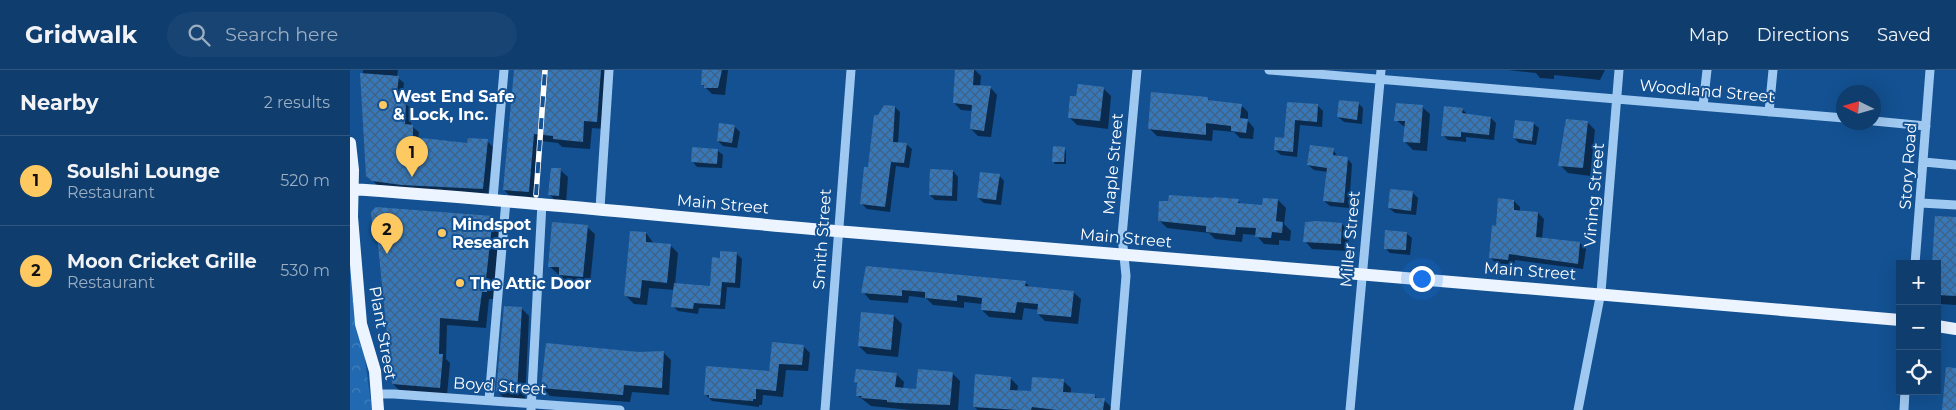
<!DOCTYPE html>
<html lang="en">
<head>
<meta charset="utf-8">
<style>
	:root { --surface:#0e3d6e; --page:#174473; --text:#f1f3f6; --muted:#9baec2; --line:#2e5681; --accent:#ffc961 }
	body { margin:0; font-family:Montserrat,sans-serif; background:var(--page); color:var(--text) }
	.controls { position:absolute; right:15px; bottom:15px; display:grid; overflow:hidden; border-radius:0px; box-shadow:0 5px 20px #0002 }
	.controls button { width:45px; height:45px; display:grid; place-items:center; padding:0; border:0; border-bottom:1px solid var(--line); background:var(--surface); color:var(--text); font:25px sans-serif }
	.compass { position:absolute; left:1486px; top:15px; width:45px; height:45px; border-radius:50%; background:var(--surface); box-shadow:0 5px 20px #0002; rotate:275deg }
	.you { position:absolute; left:1071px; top:208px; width:18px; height:18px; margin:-12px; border:4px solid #fff; border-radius:50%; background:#1a73e8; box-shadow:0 0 0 8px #1a73e833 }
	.badge { display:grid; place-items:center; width:32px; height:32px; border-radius:50%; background:var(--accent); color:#111; font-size:16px; font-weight:700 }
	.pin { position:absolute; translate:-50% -41px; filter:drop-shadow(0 1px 2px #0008) }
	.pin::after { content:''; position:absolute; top:26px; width:18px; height:15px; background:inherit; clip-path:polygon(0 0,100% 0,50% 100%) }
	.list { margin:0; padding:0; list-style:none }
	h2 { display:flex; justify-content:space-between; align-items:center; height:65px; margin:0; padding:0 20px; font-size:21px }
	h2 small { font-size:16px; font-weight:400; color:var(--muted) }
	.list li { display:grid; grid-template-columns:32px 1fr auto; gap:15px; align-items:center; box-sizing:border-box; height:90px; padding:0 20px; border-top:1px solid var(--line) }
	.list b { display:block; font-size:19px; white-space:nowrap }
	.list p { margin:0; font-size:16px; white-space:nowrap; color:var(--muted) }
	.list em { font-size:16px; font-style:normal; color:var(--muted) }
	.icon { flex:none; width:28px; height:28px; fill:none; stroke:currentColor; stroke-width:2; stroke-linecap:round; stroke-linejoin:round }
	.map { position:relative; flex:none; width:1606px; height:340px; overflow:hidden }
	header { display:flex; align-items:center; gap:30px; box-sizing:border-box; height:70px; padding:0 25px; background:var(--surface); border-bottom:1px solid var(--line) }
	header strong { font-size:24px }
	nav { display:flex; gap:28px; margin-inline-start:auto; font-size:18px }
	.search { width:350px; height:45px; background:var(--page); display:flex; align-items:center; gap:12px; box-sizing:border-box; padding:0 18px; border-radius:28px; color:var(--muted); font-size:19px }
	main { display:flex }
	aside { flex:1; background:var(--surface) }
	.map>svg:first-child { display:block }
	.park { fill:url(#park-crowns) }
	.shadow { fill:#0007 }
	.building { fill:url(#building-cross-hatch) }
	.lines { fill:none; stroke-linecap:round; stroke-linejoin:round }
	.minor { stroke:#a0c9f2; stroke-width:9 }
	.major { stroke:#ebf4ff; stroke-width:12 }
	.rail-casing { stroke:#fff; stroke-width:5.5 }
	.rail { stroke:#135192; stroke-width:4; stroke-dasharray:11; stroke-linecap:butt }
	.poi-dot { fill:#ffc961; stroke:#135192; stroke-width:2 }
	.labels { text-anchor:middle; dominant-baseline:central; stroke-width:4; stroke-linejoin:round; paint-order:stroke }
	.street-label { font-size:16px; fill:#fff; stroke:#135192 }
	.poi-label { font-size:16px; font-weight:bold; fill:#fff; stroke:#135192; text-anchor:start }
</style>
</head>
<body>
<header>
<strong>Gridwalk</strong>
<div class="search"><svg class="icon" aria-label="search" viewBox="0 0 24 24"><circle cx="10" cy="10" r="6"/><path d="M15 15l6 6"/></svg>Search here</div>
<nav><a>Map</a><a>Directions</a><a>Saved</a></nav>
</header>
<main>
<aside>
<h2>Nearby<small>2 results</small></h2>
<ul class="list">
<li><span class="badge">1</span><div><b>Soulshi Lounge</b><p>Restaurant</p></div><em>520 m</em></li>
<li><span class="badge">2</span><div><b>Moon Cricket Grille</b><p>Restaurant</p></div><em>530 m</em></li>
</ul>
</aside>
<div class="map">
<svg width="1606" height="340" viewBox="0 0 1606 340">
	<defs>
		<pattern id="park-crowns" width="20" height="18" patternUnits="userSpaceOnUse" patternTransform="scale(1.25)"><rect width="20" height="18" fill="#2169b0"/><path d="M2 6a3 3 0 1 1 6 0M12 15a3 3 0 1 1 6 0" fill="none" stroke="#4280bc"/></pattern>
		<pattern id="building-cross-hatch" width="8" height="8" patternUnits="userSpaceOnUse" patternTransform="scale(1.25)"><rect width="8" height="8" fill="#3678ba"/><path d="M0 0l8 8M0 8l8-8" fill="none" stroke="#416283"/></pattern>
	</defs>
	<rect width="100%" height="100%" fill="#135192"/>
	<!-- park -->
	<path class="park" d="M 0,183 L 22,340 L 0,340 Z"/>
	<!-- shadow -->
	<path class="shadow" d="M 13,0 L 48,0 L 47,7 L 54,13 L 52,32 L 61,38 L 61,56 L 69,62 L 68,69 L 118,74 L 137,71 L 143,77 L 138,125 L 29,117 L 18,106 Z
		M 165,0 L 261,0 L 254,59 L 242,58 L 240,79 L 212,77 L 208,73 L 191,71 L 186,129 L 162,128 L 154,120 Z
		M 352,0 L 378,0 L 375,25 L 362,24 L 352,14 Z
		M 607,0 L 625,0 L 631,6 L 630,17 L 640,17 L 647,25 L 641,67 L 628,66 L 621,59 L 623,41 L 611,40 L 604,33 Z
		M 1158,0 L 1255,0 L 1250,10 L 1204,5 L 1204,9 L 1190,8 L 1186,3 Z
		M 753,18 L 761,26 L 758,59 L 727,55 L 719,47 Z
		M 857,28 L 861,32 L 891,35 L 898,42 L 898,51 L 904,58 L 903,69 L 890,68 L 884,62 L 863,60 L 862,71 L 807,66 L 800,59 Z
		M 938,33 L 967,35 L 973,41 L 972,57 L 950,55 L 947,87 L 931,85 L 925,80 L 936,70 Z
		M 1008,33 L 1013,38 L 1012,54 L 994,52 L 988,47 Z
		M 545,37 L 550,42 L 548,74 L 556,74 L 562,79 L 559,98 L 546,96 L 540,142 L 517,139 L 512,134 L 529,46 Z
		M 1072,37 L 1080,44 L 1077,81 L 1063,80 L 1055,72 L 1056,58 L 1046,50 Z
		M 1112,39 L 1117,44 L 1141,48 L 1146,53 L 1144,70 L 1116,67 L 1116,72 L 1098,70 L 1093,65 Z
		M 1237,52 L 1245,60 L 1240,106 L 1218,103 L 1210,95 Z
		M 1183,53 L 1189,58 L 1186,75 L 1169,73 L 1164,68 Z
		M 384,56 L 390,62 L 387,78 L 373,76 L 368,71 Z
		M 714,79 L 716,81 L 716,94 L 705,94 L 703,91 Z
		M 367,80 L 373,85 L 372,98 L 347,97 L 342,91 Z
		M 983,80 L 988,87 L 997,88 L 1002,94 L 999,138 L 980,136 L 974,131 L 978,102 L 964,100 L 958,95 Z
		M 210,100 L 218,107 L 216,133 L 208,133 L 200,125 Z
		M 603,101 L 608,107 L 607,131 L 585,130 L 580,125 Z
		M 649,105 L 654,111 L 651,135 L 634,133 L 628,128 Z
		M 1062,122 L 1068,128 L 1066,145 L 1045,143 L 1039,138 Z
		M 928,130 L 936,138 L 934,154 L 941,161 L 940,171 L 929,170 L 929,175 L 914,174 L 906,165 L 893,164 L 892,172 L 865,169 L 859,163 L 817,158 L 809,150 L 888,131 L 892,135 L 914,136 Z
		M 1164,131 L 1170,137 L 1170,141 L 1188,143 L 1194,149 L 1192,169 L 1230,173 L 1236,179 L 1233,199 L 1165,190 L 1164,195 L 1146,193 L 1140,187 L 1148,157 Z
		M 143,147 L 150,155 L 144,216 L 146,218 L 145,229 L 139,229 L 136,258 L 97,255 L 96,289 L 100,293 L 97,325 L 50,321 L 43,314 L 29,169 L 24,164 Z
		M 1606,148 L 1606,235 L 1591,234 L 1587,230 L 1587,194 Z
		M 992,154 L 999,162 L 998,181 L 962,179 L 955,171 Z
		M 237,157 L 245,164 L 240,214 L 218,213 L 199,196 Z
		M 296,163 L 304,174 L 320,175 L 328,183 L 325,214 L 362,217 L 371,189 L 386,183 L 392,189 L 390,218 L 377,217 L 375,239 L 349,238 L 348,244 L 328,241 L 323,236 L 325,220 L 299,218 L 297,235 L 284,234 L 276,226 Z
		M 1056,163 L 1062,168 L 1060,185 L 1040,183 L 1035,178 Z
		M 517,197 L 675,212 L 680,217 L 723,222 L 731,229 L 728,254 L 695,251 L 688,244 L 689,240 L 674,238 L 672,250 L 639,247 L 632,240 L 632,234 L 614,232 L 614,238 L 583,235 L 576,228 L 559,226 L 558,233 L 520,230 L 513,222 Z
		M 155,238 L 171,238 L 179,246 L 175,331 L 156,330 L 148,322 Z
		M 544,246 L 552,254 L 548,287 L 517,284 L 509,276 Z
		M 423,274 L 453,276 L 460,283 L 458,301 L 436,300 L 433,327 L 413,325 L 412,335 L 409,335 L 409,337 L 362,331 L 355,324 L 420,302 Z
		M 289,283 L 314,283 L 321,290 L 319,325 L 282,322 L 280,332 L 200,326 L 193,318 Z
		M 602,303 L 610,311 L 608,340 L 561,340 L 521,336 L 507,325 L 508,315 L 505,312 L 546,304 L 554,312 L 553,319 L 567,320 Z
		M 660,308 L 668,316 L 667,322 L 682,322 L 713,311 L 721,318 L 721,324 L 744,325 L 748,329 L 754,330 L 761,337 L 761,340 L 628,340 L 624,337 Z"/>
	<!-- building -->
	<path class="building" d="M 164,0 L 251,0 L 247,52 L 234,51 L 233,72 L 203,69 L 203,66 L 184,64 L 179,122 L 153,120 Z
		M 352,0 L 372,0 L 368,18 L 354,18 L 354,15 L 351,15 Z
		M 605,0 L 624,0 L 623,15 L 641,16 L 634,61 L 620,59 L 622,35 L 603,33 Z
		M 10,3 L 49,6 L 46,30 L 56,31 L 55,54 L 63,55 L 63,67 L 117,73 L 118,68 L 138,69 L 133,119 L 52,115 L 22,111 L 16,106 Z
		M 728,14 L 754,17 L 750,51 L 718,48 L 720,26 L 726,26 Z
		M 801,22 L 858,27 L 858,30 L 892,34 L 890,48 L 898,49 L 896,63 L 881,61 L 881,56 L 856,53 L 856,65 L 798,59 Z
		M 989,30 L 1009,32 L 1007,50 L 987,47 Z
		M 937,32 L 968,34 L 967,52 L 945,50 L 943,82 L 924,80 L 925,67 L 934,68 Z
		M 1046,33 L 1073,35 L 1070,73 L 1053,72 L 1055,51 L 1044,51 Z
		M 534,35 L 545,36 L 543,72 L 557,73 L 554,93 L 541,92 L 535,137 L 510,134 L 514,97 L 518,97 L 524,45 L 528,45 Z
		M 1094,36 L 1113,38 L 1112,43 L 1141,47 L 1139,65 L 1111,62 L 1111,67 L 1091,66 Z
		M 1216,49 L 1238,51 L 1233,98 L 1208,96 Z
		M 1165,50 L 1184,52 L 1182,71 L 1163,68 Z
		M 369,53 L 385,55 L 382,73 L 367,71 Z
		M 960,75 L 984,78 L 983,85 L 998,87 L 994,133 L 973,131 L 977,98 L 957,95 Z
		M 703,76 L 715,77 L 714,92 L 702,92 Z
		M 342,77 L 368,79 L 367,94 L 341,92 Z
		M 201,98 L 211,98 L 209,126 L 198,125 Z
		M 580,99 L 603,100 L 602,126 L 579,125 Z
		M 630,102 L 650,104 L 646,130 L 627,128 Z
		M 1040,119 L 1063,121 L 1061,141 L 1038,138 Z
		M 819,125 L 863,128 L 864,127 L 889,129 L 888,133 L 912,135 L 913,128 L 928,129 L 926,151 L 933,152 L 932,163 L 922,162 L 921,168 L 905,167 L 906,158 L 886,157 L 885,165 L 856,162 L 856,156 L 808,151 L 809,131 L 818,131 Z
		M 1148,128 L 1164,130 L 1164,140 L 1188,142 L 1186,167 L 1230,172 L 1228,194 L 1159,184 L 1158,190 L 1139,188 L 1142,155 L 1146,156 Z
		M 26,137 L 143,146 L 136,209 L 139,210 L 137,222 L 132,222 L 128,251 L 90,248 L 89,284 L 93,284 L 90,318 L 42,314 L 27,165 L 23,165 L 21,142 Z
		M 1585,146 L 1606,147 L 1606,226 L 1587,225 L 1587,194 L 1582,194 Z
		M 967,151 L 992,153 L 991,174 L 953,172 L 955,152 Z
		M 202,152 L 238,155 L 233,207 L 209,205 L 209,197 L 198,197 Z
		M 1035,160 L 1057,162 L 1056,180 L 1034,179 Z
		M 280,161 L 296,162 L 296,172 L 321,174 L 317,213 L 292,210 L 290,228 L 274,226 Z
		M 370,181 L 387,182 L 385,213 L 372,212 L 370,235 L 344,233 L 343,239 L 321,237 L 324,213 L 360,216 L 362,187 L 370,188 Z
		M 516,196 L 676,211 L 675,216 L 724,221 L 721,247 L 687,244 L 688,234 L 667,232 L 665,243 L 631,240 L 632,228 L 607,225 L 607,231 L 575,228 L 575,222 L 552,220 L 552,226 L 511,223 Z
		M 154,236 L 172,237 L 167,323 L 146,321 Z
		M 511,242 L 544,245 L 541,280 L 508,276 Z
		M 422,272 L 454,275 L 452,295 L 429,294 L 426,321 L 406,319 L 406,329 L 403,329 L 403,331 L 359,328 L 359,325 L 354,325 L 356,296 L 419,301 Z
		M 196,273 L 289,282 L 314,281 L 312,318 L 274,315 L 273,325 L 191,318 Z
		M 1596,297 L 1606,298 L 1606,340 L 1592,340 Z
		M 506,299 L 547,303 L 545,317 L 566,319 L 568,299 L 603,302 L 600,335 L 550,333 L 537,332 L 537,330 L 511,328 L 512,326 L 506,326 L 507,313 L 504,312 Z
		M 625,304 L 661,307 L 660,320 L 681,321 L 682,307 L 714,309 L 713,322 L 745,324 L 745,328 L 755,328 L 753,340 L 707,340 L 682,337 L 681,340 L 669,340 L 623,337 Z"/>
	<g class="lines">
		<!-- minor -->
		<path class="minor" d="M 919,0 L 1494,48
			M 1353,36 L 1357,0
			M 1419,42 L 1423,0
			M 1524,51 L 1576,56
			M 1574,92 L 1606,95
			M 143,129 L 154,0
			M 1571,133 L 1606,135
			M 250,138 L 259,0
			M 1565,194 L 1580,0
			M 27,324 L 44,324 L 270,340
			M 139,330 L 156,130
			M 181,340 L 192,133
			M 475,340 L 501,0
			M 765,340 L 776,206 L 772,166 L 787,0
			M 1000,340 L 1031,0
			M 1228,340 L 1251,222 L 1269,0
			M 1554,340 L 1555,321"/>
		<!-- major -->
		<path class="major" d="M 0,73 L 3,100 L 2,147 L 11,254 L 25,301 L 28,340
			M 0,119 C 166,130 332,148 498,162 C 849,191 1199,219 1550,250
			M 1587,256 L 1606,259"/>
		<defs>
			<path id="rail" d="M 186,125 L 195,0"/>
		</defs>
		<!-- rail casing -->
		<use href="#rail" class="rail-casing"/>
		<!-- rail -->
		<use href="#rail" class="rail"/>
	</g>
	<!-- markers -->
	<g class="poi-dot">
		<circle cx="33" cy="35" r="5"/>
		<circle cx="92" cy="163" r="5"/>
		<circle cx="110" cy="213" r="5"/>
	</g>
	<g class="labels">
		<!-- street labels -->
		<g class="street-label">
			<text transform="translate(1357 21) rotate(5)">Woodland Street</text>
			<text transform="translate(763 94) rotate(-85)">Maple Street</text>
			<text transform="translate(1558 96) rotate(-86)">Story Road</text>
			<text transform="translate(1244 125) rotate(-85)">Vining Street</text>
			<text transform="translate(373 134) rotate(5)">Main Street</text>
			<text transform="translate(776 168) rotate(5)">Main Street</text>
			<text transform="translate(472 169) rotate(-86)">Smith Street</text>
			<text transform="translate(1000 169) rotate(-85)">Miller Street</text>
			<text transform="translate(1180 201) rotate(4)">Main Street</text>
			<text transform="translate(33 263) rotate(80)">Plant Street</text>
			<text transform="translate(150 316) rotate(4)">Boyd Street</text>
		</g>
		<!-- poi labels -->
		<g class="poi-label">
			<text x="43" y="26">West End Safe<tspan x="43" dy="18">&amp; Lock, Inc.</tspan></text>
			<text x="102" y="154">Mindspot<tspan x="102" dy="18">Research</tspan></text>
			<text x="120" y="213">The Attic Door</text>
		</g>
	</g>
</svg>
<div class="controls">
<button>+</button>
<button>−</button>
<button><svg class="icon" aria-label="locate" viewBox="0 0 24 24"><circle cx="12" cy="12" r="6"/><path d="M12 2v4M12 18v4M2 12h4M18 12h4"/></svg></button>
</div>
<svg class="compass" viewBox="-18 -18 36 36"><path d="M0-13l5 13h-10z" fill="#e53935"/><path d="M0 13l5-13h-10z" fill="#9baec2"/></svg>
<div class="you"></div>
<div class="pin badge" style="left:62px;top:107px">1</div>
<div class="pin badge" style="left:37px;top:184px">2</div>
</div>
</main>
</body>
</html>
